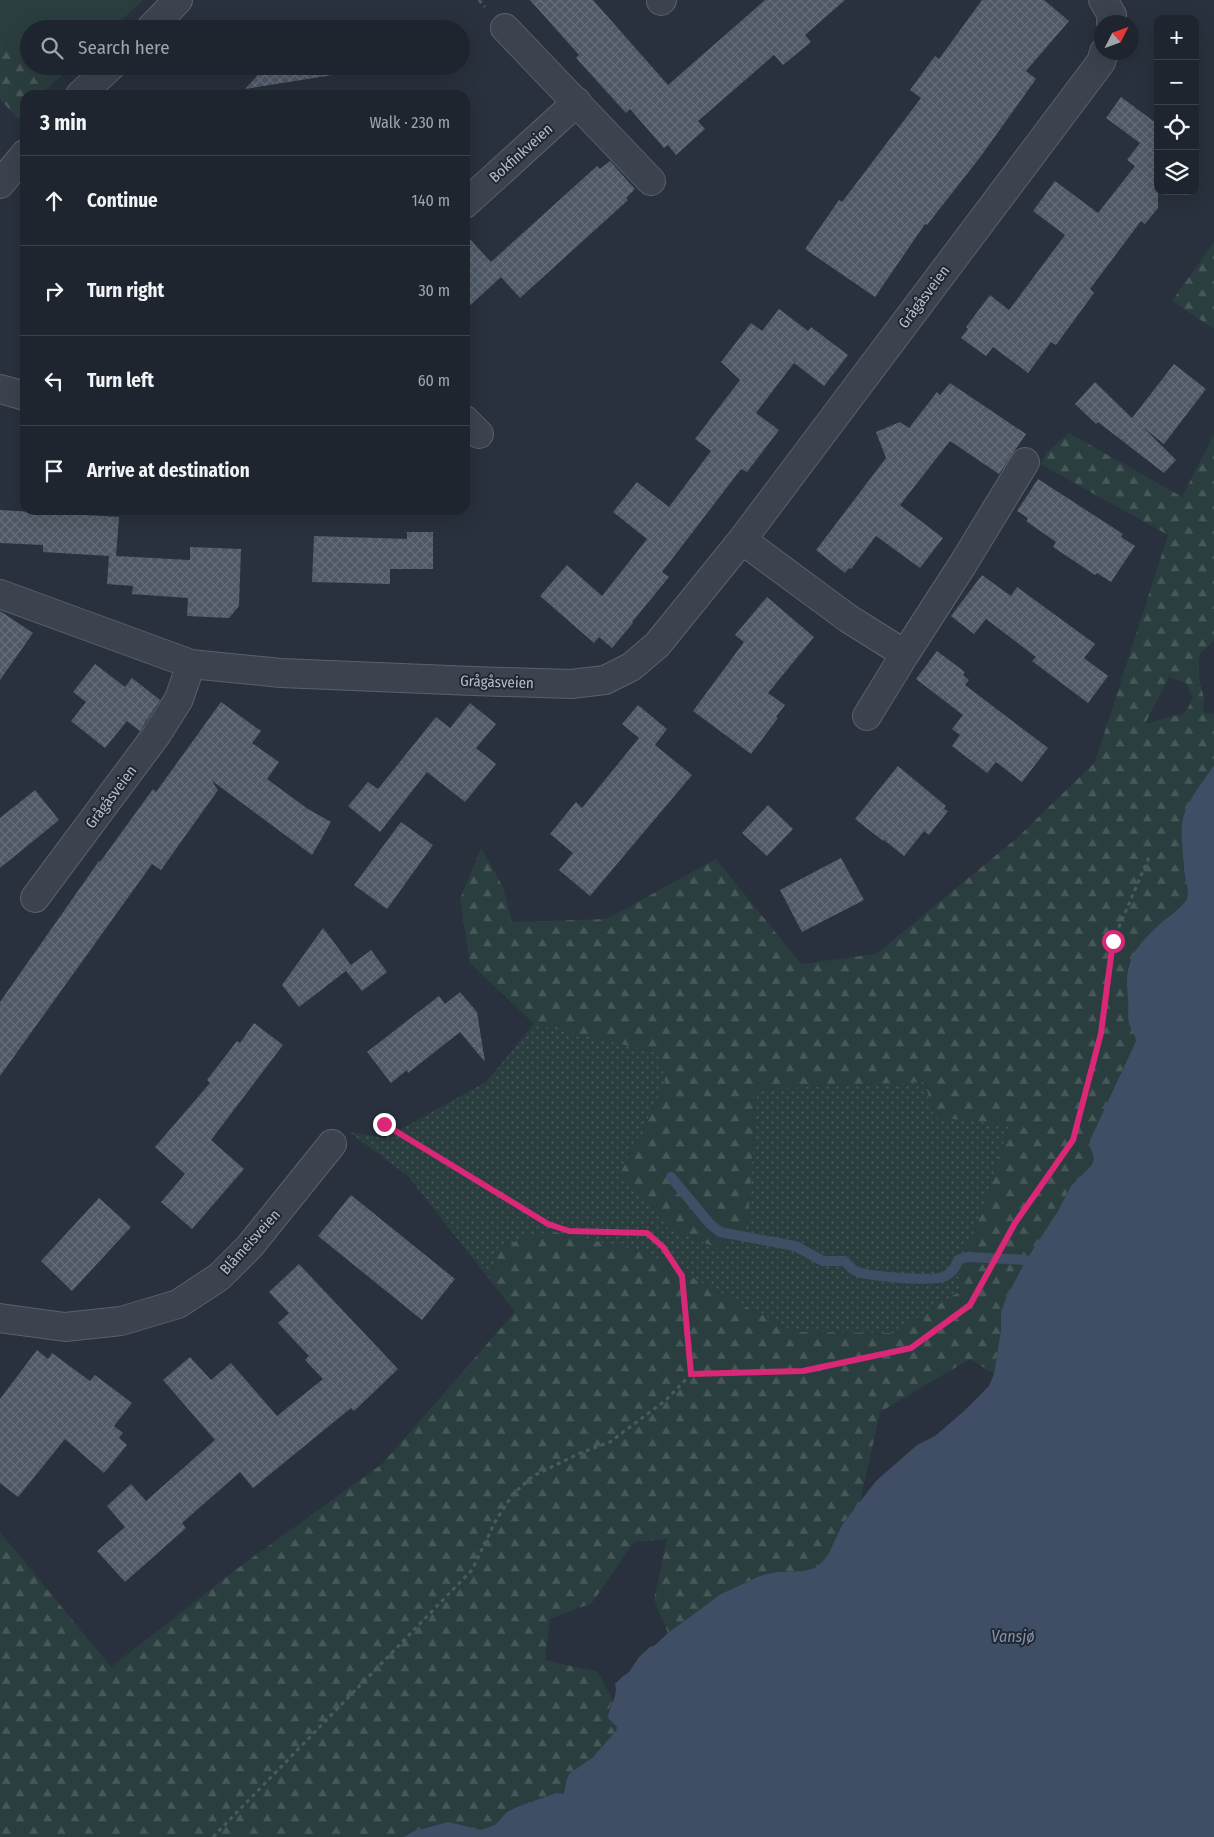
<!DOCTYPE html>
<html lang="en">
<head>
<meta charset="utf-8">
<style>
	:root { --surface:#1e252e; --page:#2b313a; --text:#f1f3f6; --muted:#a1a5aa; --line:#3c424a }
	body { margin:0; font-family:"Fira Sans Condensed",sans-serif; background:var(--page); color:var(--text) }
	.controls { position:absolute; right:15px; top:15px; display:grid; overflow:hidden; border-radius:10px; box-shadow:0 5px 20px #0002 }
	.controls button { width:45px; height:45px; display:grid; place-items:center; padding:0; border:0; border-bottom:1px solid var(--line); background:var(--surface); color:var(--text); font:25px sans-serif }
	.compass { position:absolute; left:1094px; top:15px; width:45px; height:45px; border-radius:50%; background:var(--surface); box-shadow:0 5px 20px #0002; rotate:48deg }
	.stop { position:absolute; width:15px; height:15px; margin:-11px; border:4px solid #db2777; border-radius:50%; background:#fff }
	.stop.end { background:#db2777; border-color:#fff; box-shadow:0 1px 5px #0008 }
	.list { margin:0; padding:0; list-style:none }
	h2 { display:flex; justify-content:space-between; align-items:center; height:65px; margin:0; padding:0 20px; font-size:21px }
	h2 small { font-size:16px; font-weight:400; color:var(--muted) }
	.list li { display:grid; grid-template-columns:32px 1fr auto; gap:15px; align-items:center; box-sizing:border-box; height:90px; padding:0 20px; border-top:1px solid var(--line) }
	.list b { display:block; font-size:19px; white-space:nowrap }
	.list em { font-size:16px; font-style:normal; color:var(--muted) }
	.icon { flex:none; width:28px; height:28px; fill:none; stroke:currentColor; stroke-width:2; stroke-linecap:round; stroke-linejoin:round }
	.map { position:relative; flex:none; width:1214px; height:1837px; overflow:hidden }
	.search { position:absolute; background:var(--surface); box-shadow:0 5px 20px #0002; left:20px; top:20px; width:450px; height:55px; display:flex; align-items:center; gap:12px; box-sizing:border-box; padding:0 18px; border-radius:28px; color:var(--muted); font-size:19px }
	.panel { position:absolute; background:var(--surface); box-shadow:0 5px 20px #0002; left:20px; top:90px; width:450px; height:425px; border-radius:15px }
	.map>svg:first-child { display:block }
	.grass { fill:url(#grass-dots) }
	.forest { fill:url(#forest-firs); fill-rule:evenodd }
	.green { fill:#2b3e3f }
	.water { fill:#404e65 }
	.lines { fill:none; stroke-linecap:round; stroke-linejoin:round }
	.stream { stroke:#404e65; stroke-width:10 }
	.building { fill:url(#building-cross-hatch) }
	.minor-casing { stroke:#5a616b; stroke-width:30 }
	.path { stroke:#4a5a5d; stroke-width:3; stroke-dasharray:4 4; stroke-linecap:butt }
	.minor { stroke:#3c434e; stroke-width:28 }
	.route { stroke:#db2777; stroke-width:6 }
	.labels { text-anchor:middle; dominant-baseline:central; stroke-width:4; stroke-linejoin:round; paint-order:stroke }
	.street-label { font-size:15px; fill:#b8bec8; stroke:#212833 }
	.water-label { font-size:16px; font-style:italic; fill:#8394ac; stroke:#212833 }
</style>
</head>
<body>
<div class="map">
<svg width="1214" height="1837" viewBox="0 0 1214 1837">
	<defs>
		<pattern id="grass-dots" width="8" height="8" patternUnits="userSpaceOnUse" patternTransform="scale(1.25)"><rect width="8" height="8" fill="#2b3e3f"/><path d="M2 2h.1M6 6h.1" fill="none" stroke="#485859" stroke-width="1.8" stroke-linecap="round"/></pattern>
		<pattern id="forest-firs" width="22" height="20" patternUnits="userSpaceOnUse" patternTransform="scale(1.25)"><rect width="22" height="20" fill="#2b3e3f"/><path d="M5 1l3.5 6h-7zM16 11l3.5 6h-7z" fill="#485859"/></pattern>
		<pattern id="building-cross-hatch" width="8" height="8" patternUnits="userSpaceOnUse" patternTransform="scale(1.25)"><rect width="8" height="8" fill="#4e5866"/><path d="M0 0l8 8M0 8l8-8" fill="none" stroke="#656e7a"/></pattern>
	</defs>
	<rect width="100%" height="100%" fill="#28313d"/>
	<!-- grass -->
	<path class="grass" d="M 534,1024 L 660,1053 L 665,1084 L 621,1172 L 748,1224 L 757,1089 L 925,1082 L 934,1117 L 1009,1125 L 988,1195 L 974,1232 L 960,1262 L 960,1291 L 895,1333 L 794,1332 L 645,1252 L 500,1249 L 489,1279 L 408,1176 L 349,1132 L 385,1138 L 486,1082 Z"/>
	<!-- forest -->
	<path class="forest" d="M 0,38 L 46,90 L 41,95 L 25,95 L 25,110 L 17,118 L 0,99 Z
		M 1214,242 L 1214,329 L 1172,301 Z
		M 1069,433 L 1182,497 L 1214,434 L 1214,640 L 1199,655 L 1199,677 L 1204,699 L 1203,712 L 1214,714 L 1214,765 L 1193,796 L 1184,818 L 1183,863 L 1188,890 L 1187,898 L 1182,906 L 1166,918 L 1128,964 L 1127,987 L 1129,1022 L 1135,1034 L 1136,1041 L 1090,1140 L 1090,1146 L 1094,1158 L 1092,1165 L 1071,1186 L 1058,1211 L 1026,1260 L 1006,1298 L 1001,1312 L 1001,1330 L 994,1374 L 970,1359 L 880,1412 L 860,1502 L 842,1525 L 828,1555 L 821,1563 L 815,1568 L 803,1571 L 777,1572 L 746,1582 L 721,1594 L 668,1633 L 654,1599 L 667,1539 L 634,1542 L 592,1603 L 550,1619 L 545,1660 L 598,1672 L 613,1700 L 608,1712 L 608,1718 L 617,1727 L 616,1731 L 592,1758 L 566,1782 L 564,1795 L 556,1793 L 517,1807 L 507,1812 L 495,1825 L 481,1830 L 437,1824 L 414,1831 L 404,1837 L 0,1837 L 0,1532 L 111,1667 L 242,1565 L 382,1464 L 515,1312 L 489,1279 L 500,1249 L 522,1238 L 550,1231 L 645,1252 L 794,1332 L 895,1333 L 960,1291 L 960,1262 L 974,1232 L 988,1195 L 1009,1125 L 934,1117 L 925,1082 L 757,1089 L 748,1224 L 720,1249 L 669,1229 L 621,1172 L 665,1084 L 660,1053 L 534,1024 L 470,963 L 460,899 L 481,848 L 503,887 L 512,922 L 607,919 L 716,859 L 801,964 L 876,954 L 1017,838 L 1095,762 L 1168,535 L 1040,464 L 1047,452 ZM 1169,677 L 1186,683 L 1193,699 L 1185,713 L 1145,724 Z"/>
	<!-- green -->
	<path class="green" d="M 0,0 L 143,0 L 112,29 L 29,29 L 29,66 L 72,66 L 46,90 L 0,38 Z"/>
	<!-- water -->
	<path class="water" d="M 1214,765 L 1214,1837 L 404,1837 L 414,1831 L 448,1822 L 481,1830 L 495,1825 L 507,1812 L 517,1807 L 556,1793 L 564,1794 L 566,1782 L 569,1774 L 592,1758 L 616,1731 L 617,1727 L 608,1718 C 608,1707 619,1696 615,1684 L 622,1677 L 629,1672 L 639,1657 L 650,1647 L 654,1646 L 668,1633 L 721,1594 L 760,1576 L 777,1572 L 803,1571 L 815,1568 L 821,1563 L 828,1555 L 842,1525 L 876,1481 L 917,1445 L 935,1436 L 963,1412 L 989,1386 L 994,1374 L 1001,1330 L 1001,1312 L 1006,1298 L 1026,1260 L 1058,1211 L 1071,1186 L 1092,1165 L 1094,1158 L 1090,1146 L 1090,1140 L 1136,1041 C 1135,1033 1131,1030 1129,1023 C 1127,1016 1129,1008 1128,1000 C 1124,962 1132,950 1160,924 C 1167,917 1184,907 1187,898 C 1190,889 1184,877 1184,868 C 1183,852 1180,834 1183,818 C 1188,799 1203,782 1214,765 Z"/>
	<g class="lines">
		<!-- stream -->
		<path class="stream" d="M 671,1177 L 710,1224 L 720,1232 L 795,1246 L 823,1261 L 844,1261 C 848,1264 852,1270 856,1271 C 869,1277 929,1281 943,1277 C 951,1274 956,1268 958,1260 L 967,1257 L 1026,1260"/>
	</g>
	<!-- building -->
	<path class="building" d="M 530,0 L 593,0 L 668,85 L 765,0 L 845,0 L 805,35 L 811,42 L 783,65 L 774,55 L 698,121 L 705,129 L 676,155 L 668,145 L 664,148 L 630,109 L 626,113 L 576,58 L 579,55 Z
		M 982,0 L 1044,0 L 1069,21 L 1026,71 L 1036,79 L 981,156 L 927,225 L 925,224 L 875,297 L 805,249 L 839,200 L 842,202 L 921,98 L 910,90 L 935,56 L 939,59 Z
		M 266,66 L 377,66 L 377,68 L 245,89 Z
		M 1121,97 L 1156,123 L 1158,120 L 1158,208 L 1145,224 L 1141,221 L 1090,289 L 1094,293 L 1056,345 L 1051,342 L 1028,373 L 993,347 L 986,356 L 961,338 L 968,329 L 966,327 L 990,295 L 1009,310 L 1065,235 L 1033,211 L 1055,181 L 1098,213 L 1135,166 L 1127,160 L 1140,143 L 1106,118 Z
		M 610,161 L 635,189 L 626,198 L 628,200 L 520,298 L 501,277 L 465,310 L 465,234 L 491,262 L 597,166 L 600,169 Z
		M 779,309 L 808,331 L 811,327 L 848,355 L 824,386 L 794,363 L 756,413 L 779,430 L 747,472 L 741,469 L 662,572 L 669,577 L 632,622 L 633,623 L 612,648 L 599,637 L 594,643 L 540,596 L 567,565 L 602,596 L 647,539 L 613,512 L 637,482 L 669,507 L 711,451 L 695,439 L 740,380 L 721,362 L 751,323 L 762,331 Z
		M 1174,364 L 1206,389 L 1164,444 L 1144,428 L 1176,460 L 1164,473 L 1098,422 L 1096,424 L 1075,404 L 1095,382 L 1132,418 Z
		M 950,383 L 1026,434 L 999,474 L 950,441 L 900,505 L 943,538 L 920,568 L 876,536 L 851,569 L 849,568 L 845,573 L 816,550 L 886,458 L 876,432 L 900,422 L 909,428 L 937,392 L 940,395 Z
		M 1038,479 L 1123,534 L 1121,537 L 1135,546 L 1111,582 L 1097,573 L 1095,575 L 1053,547 L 1056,542 L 1026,521 L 1028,518 L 1017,511 Z
		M 0,510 L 119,517 L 116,556 L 190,560 L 190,547 L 241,549 L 239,606 L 229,618 L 187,616 L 188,598 L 132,594 L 133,586 L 107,584 L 109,556 L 43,552 L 43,545 L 0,543 Z
		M 407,532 L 433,532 L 433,569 L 390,569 L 390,584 L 312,582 L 314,536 L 407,539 Z
		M 982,575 L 1011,596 L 1017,587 L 1095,644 L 1084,658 L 1108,676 L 1088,703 L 1032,661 L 1036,657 L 986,619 L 974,634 L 951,616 Z
		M 767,597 L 814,637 L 768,693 L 785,705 L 776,717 L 778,718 L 751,754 L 693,711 L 744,642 L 735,635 Z
		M 0,611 L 33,633 L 0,680 Z
		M 937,651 L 965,672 L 963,675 L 969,680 L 965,685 L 1048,748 L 1022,782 L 996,762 L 987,773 L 952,746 L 960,735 L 952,729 L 963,715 L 916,679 Z
		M 95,664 L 125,687 L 132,678 L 160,700 L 140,731 L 127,721 L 105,748 L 71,721 L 86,702 L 73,692 Z
		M 221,702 L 261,731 L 252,743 L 279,762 L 267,779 L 308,809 L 331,822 L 312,855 L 211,780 L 218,790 L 161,870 L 152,864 L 0,1076 L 0,1002 L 99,861 L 100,862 L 153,789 L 156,792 Z
		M 470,703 L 496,724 L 476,748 L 496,764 L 465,802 L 427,772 L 380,832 L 348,806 L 368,782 L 378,789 L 436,717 L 450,728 Z
		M 638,705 L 667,729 L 655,745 L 692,775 L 590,896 L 559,870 L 573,853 L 550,834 L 576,802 L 582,808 L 639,738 L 622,724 Z
		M 898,766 L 946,806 L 944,809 L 948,811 L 929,835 L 924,831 L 904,856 L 884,840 L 883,841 L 855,819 Z
		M 35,790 L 59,820 L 0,868 L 0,818 Z
		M 768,805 L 793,829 L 767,856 L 742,833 Z
		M 401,822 L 433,845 L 387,909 L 354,885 Z
		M 841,858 L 864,900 L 802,932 L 780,890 Z
		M 323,928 L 351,965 L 371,950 L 387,972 L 362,991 L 346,971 L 299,1007 L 282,985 Z
		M 460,992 L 477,1012 L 485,1062 L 460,1032 L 408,1073 L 407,1070 L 391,1083 L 367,1052 L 439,996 L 445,1004 Z
		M 254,1023 L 283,1045 L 211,1140 L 244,1169 L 192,1229 L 161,1202 L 185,1174 L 155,1147 L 210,1083 L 207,1080 L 237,1041 L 240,1043 Z
		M 351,1195 L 455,1279 L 422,1320 L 318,1236 Z
		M 99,1198 L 131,1227 L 72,1291 L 41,1261 Z
		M 299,1264 L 398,1369 L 354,1411 L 351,1408 L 253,1488 L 240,1472 L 182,1523 L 186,1528 L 125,1582 L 97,1551 L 125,1527 L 107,1506 L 131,1484 L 146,1501 L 215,1440 L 163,1380 L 190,1357 L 211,1380 L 231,1363 L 277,1416 L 323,1379 L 305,1360 L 309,1356 L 278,1323 L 289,1313 L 269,1292 Z
		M 37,1350 L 48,1359 L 52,1353 L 90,1381 L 95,1375 L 132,1403 L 114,1426 L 123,1433 L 119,1438 L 127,1445 L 104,1473 L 65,1439 L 18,1497 L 0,1483 L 0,1399 Z"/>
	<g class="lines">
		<defs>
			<path id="minor" d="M 1103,0 L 1112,15 L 1111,22
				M 661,1 L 662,0
				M 505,28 L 651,181
				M 150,29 L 178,0
				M 80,95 L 111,66
				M 0,184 L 25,154
				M 465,204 L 577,102
				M 0,389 L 25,396
				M 465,420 L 479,434
				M 742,540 L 849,619 L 905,654 L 867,716
				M 0,594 L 191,664 L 281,673 L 473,681 L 571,684 L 605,680 L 631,667 L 657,645 L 742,540 L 1101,62 L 1104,52
				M 905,654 L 963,564 L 1025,462
				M 35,898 L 157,734 L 179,699 L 191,664
				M 0,1318 L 65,1327 L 121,1321 L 178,1304 L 219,1277 L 250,1246 L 332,1144"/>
		</defs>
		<!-- minor casing -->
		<use href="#minor" class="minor-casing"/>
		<!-- path -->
		<path class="path" d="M 479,0 L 485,7
			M 384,1124 L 548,1223 L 569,1231 L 647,1233 L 663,1247 L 682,1276 L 691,1374
			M 213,1837 L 472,1570 L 495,1522 L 513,1494 L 533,1476 L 578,1454 L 610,1442 L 666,1400 L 691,1374 L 803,1371 L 911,1348 L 970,1305 L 1015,1223 L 1073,1140 L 1101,1033 L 1113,941 L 1149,857"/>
		<!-- minor -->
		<use href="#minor" class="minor"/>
	</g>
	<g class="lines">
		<!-- route -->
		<path class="route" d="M 384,1124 L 548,1224 L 569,1231 L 647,1233 L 663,1247 L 682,1276 L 691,1374 L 803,1371 L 911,1348 L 970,1305 L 1015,1223 L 1073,1140 L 1101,1033 L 1113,941"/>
	</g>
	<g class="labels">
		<!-- street labels -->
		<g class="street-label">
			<text transform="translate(521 153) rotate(-42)">Bokfinkveien</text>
			<text transform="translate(924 297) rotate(-53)">Grågåsveien</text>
			<text transform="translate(497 682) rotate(2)">Grågåsveien</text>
			<text transform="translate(111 797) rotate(-53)">Grågåsveien</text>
			<text transform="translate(250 1242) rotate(-48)">Blåmeisveien</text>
		</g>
		<!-- water labels -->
		<g class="water-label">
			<text x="1013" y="1636">Vansjø</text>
		</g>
	</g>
</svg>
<div class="controls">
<button>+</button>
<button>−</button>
<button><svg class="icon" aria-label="locate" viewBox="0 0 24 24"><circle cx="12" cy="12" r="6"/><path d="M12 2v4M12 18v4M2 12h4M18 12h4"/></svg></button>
<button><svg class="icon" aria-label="layers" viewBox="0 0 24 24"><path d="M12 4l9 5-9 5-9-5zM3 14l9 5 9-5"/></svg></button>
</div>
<svg class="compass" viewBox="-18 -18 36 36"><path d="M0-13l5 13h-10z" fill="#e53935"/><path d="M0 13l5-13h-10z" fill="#a1a5aa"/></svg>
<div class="stop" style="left:1113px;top:941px"></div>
<div class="stop end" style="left:384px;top:1124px"></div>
<div class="search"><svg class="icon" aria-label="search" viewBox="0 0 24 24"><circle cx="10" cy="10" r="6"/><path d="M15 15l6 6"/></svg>Search here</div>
<section class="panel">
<h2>3 min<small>Walk · 230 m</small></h2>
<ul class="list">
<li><svg class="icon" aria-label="ahead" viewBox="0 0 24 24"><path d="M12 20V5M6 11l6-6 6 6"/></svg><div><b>Continue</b></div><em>140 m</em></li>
<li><svg class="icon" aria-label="right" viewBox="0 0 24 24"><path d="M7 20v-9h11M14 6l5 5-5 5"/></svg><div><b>Turn right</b></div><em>30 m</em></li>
<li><svg class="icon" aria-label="left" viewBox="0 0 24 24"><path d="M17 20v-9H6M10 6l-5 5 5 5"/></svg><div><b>Turn left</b></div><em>60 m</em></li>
<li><svg class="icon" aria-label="arrive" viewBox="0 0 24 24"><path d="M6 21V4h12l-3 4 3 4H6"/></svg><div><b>Arrive at destination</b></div></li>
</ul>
</section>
</div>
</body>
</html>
